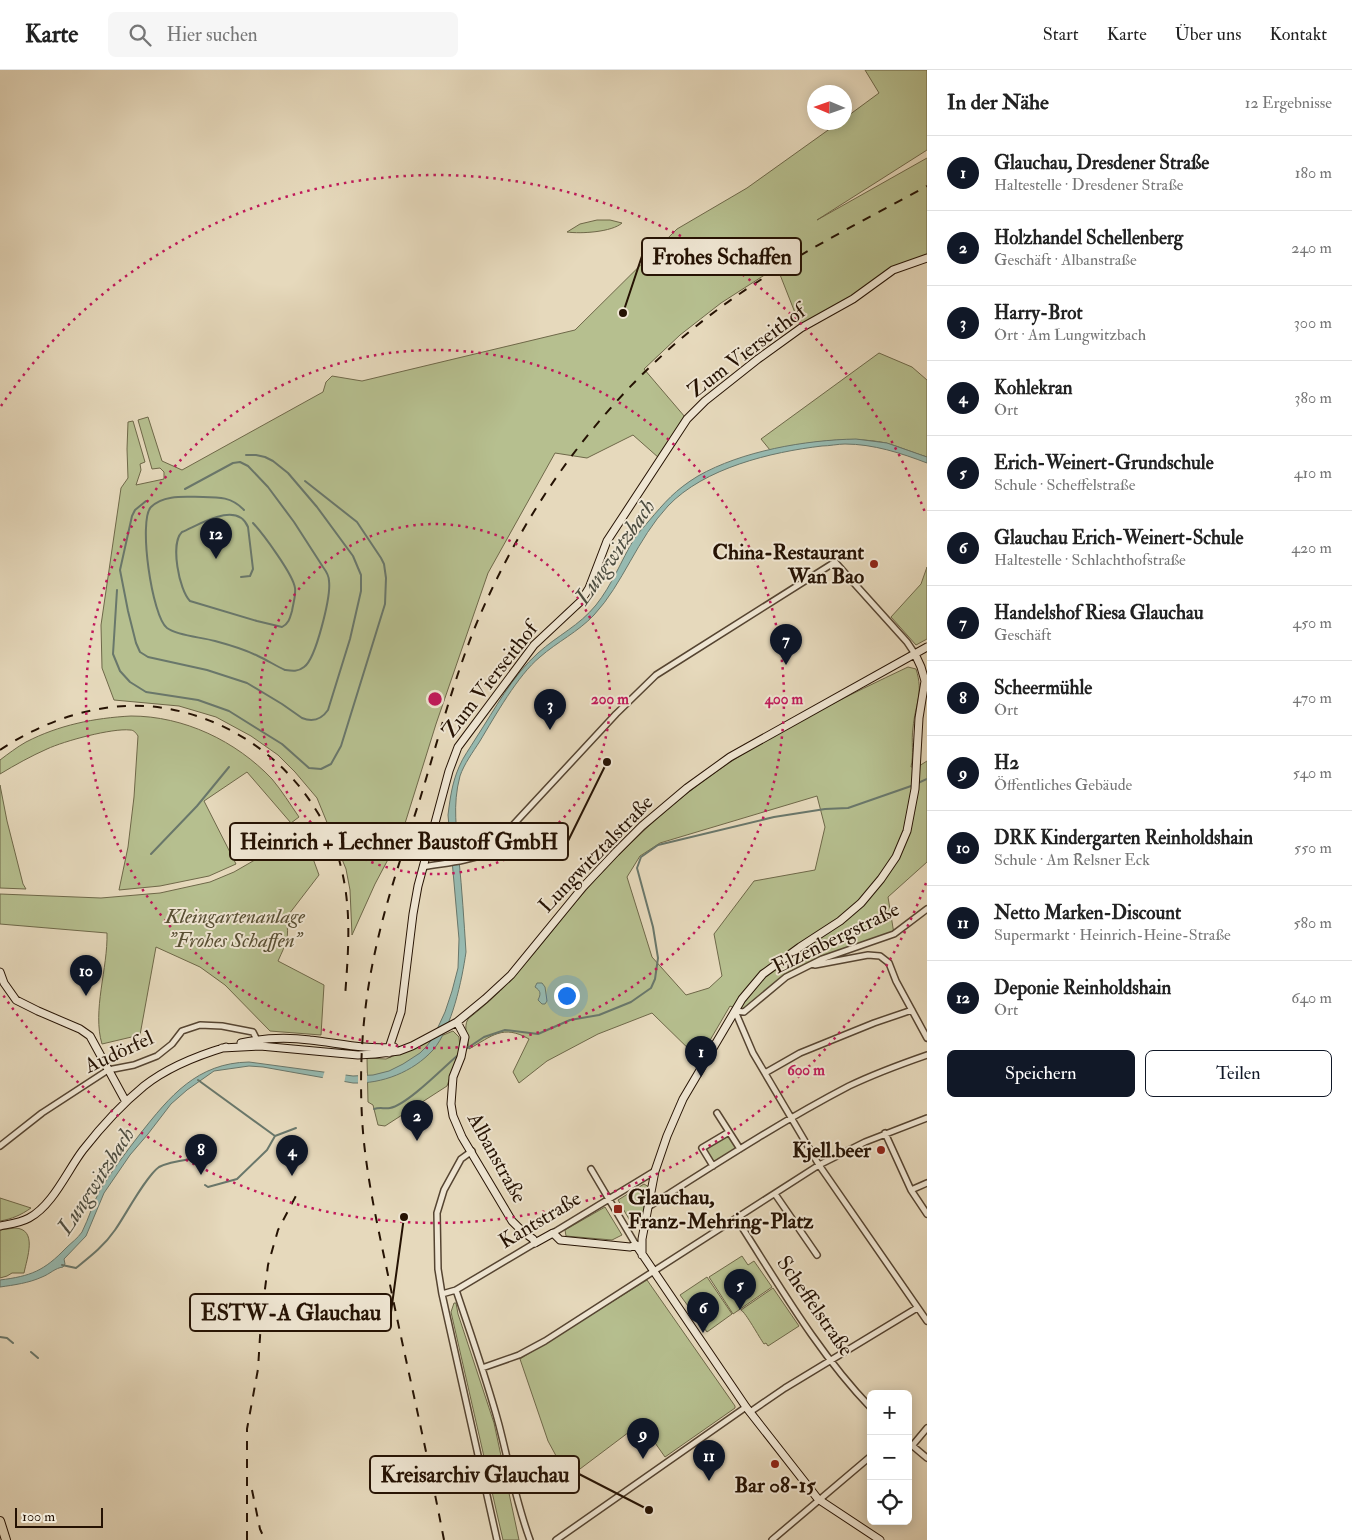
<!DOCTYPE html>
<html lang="de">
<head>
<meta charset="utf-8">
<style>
	:root { --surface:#fff; --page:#f6f6f6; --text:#222; --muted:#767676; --line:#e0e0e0; --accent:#111827 }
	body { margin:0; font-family:"IM FELL Double Pica",serif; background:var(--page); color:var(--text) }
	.controls { position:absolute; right:15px; bottom:15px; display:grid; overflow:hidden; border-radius:8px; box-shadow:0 2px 12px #0003 }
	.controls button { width:45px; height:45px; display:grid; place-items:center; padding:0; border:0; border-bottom:1px solid var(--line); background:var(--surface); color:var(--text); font:25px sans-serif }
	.compass { position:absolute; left:807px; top:15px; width:45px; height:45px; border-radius:50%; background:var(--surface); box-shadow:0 2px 12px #0003; rotate:272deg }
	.scale { position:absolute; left:15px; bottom:12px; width:88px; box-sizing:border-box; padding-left:5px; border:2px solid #251203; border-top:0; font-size:14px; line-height:18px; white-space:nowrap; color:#251203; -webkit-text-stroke:4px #efe6d3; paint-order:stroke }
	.you { position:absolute; left:566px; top:925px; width:18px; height:18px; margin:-12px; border:4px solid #fff; border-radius:50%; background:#1a73e8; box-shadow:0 0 0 8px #1a73e833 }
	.badge { display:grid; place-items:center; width:32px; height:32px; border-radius:50%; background:var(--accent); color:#fff; font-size:16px; font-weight:700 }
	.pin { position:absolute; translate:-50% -41px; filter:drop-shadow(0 1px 2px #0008) }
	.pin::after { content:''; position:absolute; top:26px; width:18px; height:15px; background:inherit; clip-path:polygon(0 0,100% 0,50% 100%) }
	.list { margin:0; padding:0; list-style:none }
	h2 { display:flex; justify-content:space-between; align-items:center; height:65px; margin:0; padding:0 20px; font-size:21px }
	h2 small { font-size:16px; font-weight:400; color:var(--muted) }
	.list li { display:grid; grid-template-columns:32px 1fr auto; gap:15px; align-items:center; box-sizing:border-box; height:75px; padding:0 20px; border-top:1px solid var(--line) }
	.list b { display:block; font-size:19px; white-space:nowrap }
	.list p { margin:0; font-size:16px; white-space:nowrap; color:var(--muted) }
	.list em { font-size:16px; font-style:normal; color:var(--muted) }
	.actions { display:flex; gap:10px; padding:15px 20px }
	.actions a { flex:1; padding:11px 0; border:1px solid var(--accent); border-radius:8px; text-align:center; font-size:18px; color:var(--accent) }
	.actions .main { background:var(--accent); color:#fff }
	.icon { flex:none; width:28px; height:28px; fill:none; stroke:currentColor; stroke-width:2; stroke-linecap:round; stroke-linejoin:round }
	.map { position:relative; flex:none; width:927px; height:1470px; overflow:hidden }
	header { display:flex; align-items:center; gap:30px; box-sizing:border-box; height:70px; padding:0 25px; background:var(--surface); border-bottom:1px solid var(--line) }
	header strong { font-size:24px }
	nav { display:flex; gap:28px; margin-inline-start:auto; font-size:18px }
	.search { width:350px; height:45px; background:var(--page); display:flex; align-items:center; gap:12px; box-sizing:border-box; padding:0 18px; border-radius:8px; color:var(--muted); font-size:19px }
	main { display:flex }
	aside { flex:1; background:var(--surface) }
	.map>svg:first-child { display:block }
	.green { fill:#b6bf8f; stroke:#6e6849; fill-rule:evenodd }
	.water { fill:#96bab1; stroke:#69776b }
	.pier { fill:#e6d9bc }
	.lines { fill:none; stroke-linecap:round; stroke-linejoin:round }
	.stream { stroke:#69776b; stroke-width:2 }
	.street-casing { stroke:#554431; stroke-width:8 }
	.secondary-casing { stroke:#251203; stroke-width:9 }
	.primary-casing { stroke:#251203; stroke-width:10 }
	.street { stroke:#efe6d3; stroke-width:5 }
	.secondary { stroke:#efe6d3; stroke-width:7 }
	.primary { stroke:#e6d9bc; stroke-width:8 }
	.rail { stroke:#251203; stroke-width:2; stroke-dasharray:9 9; stroke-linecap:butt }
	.ring { fill:none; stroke:#c2185b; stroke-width:2.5; stroke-dasharray:2.5 5 }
	.poi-dot { fill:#8f2418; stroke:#efe6d3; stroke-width:2 }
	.labels { text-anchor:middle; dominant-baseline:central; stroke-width:4; stroke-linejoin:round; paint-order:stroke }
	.street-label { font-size:21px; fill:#251203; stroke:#efe6d3 }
	.poi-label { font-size:21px; font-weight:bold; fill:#251203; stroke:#efe6d3; text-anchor:end }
	.park-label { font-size:21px; font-style:italic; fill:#584f34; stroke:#efe6d3 }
	.water-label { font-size:22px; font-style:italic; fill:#4d4d40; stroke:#efe6d3 }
	.centre { fill:#c2185b; stroke:#efe6d3; stroke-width:2.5 }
	.ring-label { font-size:15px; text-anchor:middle; font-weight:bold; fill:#c2185b; stroke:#efe6d3; stroke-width:4; stroke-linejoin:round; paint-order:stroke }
	.leader { fill:none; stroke:#251203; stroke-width:2 }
	.callout-dot { fill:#251203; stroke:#efe6d3; stroke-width:2 }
	.callout { fill:#efe6d3; stroke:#251203; stroke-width:2 }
	.callout-label { font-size:22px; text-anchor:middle; font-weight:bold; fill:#251203 }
</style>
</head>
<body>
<header>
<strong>Karte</strong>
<div class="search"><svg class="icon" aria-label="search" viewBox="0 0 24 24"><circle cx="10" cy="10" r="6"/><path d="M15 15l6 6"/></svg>Hier suchen</div>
<nav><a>Start</a><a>Karte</a><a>Über uns</a><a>Kontakt</a></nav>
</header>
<main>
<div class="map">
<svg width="927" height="1470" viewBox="0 0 927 1470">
	<rect width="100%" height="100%" fill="#e6d9bc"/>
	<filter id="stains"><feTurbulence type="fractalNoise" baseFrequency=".004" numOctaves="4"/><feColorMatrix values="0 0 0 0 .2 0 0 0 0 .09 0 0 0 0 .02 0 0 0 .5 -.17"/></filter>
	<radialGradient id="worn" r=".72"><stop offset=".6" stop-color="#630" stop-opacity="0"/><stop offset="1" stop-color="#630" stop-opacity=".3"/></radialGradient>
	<!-- green -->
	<path class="green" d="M 865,0 L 927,0 L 927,80 L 817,150 L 927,88 L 927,188 L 893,200 L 801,258 L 777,197 L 721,233 L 680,265 L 644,299 L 685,347 L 659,388 L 633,365 L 587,388 L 555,383 L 488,503 L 436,654 L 402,763 L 375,814 L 352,865 L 350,820 L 346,799 L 317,728 L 295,702 L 278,685 L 251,666 L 216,647 L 179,636 L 114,630 L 102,598 L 101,555 L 121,418 L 128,408 L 127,379 L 128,352 L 133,351 L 145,392 L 140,394 L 141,400 L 136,415 L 164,409 L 164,402 L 160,398 L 152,399 L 138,350 L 148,347 L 162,391 L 182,400 L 323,322 L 326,312 L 332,306 L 362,311 L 575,260 L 677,159 L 747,118 L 838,53 L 844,52 L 845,48 L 879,23 Z
		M 597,150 L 610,150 L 622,153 C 612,162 581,164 567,162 L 580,154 Z
		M 879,283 L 912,297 L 927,310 L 927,387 C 914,383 900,377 886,373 C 847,365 808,373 770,380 L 761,369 Z
		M 927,497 L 927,569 L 916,575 L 891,547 L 921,514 Z
		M 908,597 L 916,599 C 924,624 915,634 913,658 C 911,671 914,684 911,697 L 919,696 L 927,691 L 927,792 L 888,827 L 894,864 L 822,889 L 786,907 L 744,942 L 730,936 L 699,989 L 652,943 L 598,964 L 547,991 L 519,1013 L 513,1002 L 529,969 C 503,954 492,966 469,979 C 468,970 463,957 468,949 C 483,937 497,925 510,911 C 547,871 577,826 616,788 C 651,752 689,719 732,691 C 787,655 849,625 908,597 ZM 817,726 L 825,757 L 815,800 L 754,811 L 714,864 L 722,906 L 709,918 L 686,925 L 652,887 L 627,807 L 640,786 L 660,773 Z
		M 131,646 C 184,646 236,671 272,709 C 282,721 290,734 299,747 L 291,753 L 247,702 L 204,731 L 236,794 L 209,806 L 160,816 L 119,820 L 128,777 L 134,727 L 138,666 C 136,663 134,660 130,660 C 112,658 64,671 47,679 C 31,686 15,695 0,704 L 0,690 C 8,684 17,677 26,672 C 59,655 94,648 131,646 Z
		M 0,715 L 7,751 L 23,814 L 26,819 L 0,818 Z
		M 300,753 L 319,805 L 286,848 C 290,868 286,873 278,891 L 324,915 L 321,965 L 270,961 L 225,915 L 200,897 L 156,877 L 140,965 L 102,974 C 92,941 108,898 107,863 L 0,854 L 0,824 L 101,828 L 160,823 L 210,812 L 234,802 L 260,787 Z
		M 453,961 L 459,967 L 460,978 L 447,1016 L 385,1056 L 378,1055 L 373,1035 L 368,1032 L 367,988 L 386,989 Z
		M 728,1064 L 737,1078 L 714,1093 L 705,1079 Z
		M 644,1114 L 649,1117 L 646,1127 L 641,1154 L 633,1156 L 618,1130 Z
		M 0,1128 L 31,1138 C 21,1145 12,1149 0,1151 Z
		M 605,1137 L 622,1165 L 612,1170 L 566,1166 L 565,1160 Z
		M 15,1158 C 38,1159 27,1188 24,1203 L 12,1203 L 7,1206 L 0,1208 L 0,1160 Z
		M 742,1186 L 748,1195 L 754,1191 L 772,1217 L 733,1244 L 709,1207 Z
		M 707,1207 L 732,1244 L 707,1262 L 680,1225 Z
		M 647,1210 L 735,1336 L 735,1338 L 665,1387 L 641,1353 L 568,1408 L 548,1371 L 520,1289 Z
		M 773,1218 L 799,1256 L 768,1276 L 766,1273 L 764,1274 C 759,1267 746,1243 741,1240 Z
		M 454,1233 L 456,1233 L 458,1244 L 494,1353 L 519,1470 L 503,1470 L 451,1242 Z"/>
	<!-- water -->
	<path class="water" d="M 856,369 L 887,373 L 927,387 L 927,393 C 901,383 873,374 845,374 C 838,374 829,376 822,376 C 771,382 704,398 668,436 C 637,469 623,514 594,545 C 578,562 557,572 540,587 C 518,605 495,646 480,671 C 473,682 464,694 460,706 C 452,736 457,759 459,790 C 462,820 464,851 466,882 C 462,910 452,958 433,980 C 413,1002 382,1014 353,1013 L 263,997 L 249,996 L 214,1001 L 187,1020 L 171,1034 L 148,1064 L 130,1085 L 104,1123 L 86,1166 L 64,1189 L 65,1194 L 63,1197 C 55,1198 50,1204 42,1207 C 29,1213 14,1215 0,1217 L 0,1210 C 31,1206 44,1201 66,1178 C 71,1173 78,1168 82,1162 C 89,1148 93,1133 100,1120 C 112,1101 126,1082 140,1064 C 170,1026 197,993 249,992 L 353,1006 L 373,1005 L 389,1001 L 403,994 L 420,983 L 426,977 L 433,968 L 445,942 L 452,921 L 458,898 L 459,869 L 448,745 C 450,729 452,713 459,697 C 463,687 470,678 476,668 C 495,639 512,606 538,583 C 558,565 579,556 596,535 C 612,515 621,491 634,469 C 638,463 644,457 648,452 C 665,432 675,420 698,406 C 742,381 805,370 856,369 Z
		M 537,913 L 542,913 L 545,917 L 547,931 L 545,934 L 542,934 L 538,930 C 541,924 541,921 535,917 Z"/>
	<!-- pier -->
	<path class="pier" d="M 325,1000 L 346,1003 L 344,1014 L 322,1010 Z
		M 358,1003 L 367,1003 L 367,1016 L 358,1016 Z"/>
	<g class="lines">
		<!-- stream -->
		<path class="stream" d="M 185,419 L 233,393 L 240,392 L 248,396 L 268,417 L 294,452 L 323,497 C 326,501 329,506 329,511 C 331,526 316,589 304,597 C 298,602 292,601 285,600 C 276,596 267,590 258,586 C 244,579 230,575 215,571 C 201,567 178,566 167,558 C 152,547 138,450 151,437 C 164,424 186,427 203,427 C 219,427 232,427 244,440
			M 146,431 L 135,440 L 132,446 L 120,500 L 128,541 L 136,573 L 140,582 L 148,587 L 207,600 L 247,613 L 282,634 L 302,648 C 312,652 321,650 328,640 L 350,569 L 361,521 L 361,505 L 353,486 L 317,437 L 288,403 L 273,391 L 265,387 L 256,385 L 246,385
			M 241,507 L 250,506 L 253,499 L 248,457 C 237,430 199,455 182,462 C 170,473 179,520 190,531 L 257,551 L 282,557 C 289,553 290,548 292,541 C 293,534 296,526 295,518 C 293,504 263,464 253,453
			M 117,520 L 113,584 L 120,601 L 130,612 L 146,622 L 198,630 L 229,641 L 282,674 L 309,698 L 321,699 L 331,694 L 341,676 L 385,534 L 386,508 L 384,494 L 381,488 L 357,452 L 305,411
			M 918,713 L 927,709
			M 151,784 L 197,736 L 229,697
			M 466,979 L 484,967 L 505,960 L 538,964 L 570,950 L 599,945 L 631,932 L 651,918 L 655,909 L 658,888 L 653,857 L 637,798 L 641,787 L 658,775 L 774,747 L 825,739 L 848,738 L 914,715
			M 198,1010 L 275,1066
			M 374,1039 C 380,1037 384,1039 390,1038 C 407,1035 444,997 458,985
			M 205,1115 L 208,1117 L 237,1109 L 267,1080 L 275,1066 L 296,1058
			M 62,1195 L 76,1198 C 91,1186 104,1176 115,1160 C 125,1146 146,1106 159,1097 C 170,1091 185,1090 197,1088
			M 0,1267 L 7,1268 L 13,1273
			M 31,1282 L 38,1288"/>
		<defs>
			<path id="street" d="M 423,797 C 444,793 466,792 487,783 L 616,644 L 656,605 L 835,492 L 907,572 L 915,584
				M 927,839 L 894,864 L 822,889 L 786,907 L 744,942 L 735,941 L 753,983 L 819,1095 L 927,1251
				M 815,895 L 868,885 L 880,886 L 889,893 L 896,911 L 927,968
				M 765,1003 L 800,983 L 874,953 L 912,940
				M 717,1043 L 740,1079
				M 885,1063 L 911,1120 L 927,1144
				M 0,1076 L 42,1043 L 108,1000 L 134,995 L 157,986 L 172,974 L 182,961 L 200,955 L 222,956 L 253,962 L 257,970
				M 472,1081 L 461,1089 L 444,1120 L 437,1143 L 438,1199 L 442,1224 L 497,1470
				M 713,1096 L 702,1078 L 729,1062
				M 591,1099 L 636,1175
				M 911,1120 L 927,1113
				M 775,1124 L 817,1185
				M 648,1137 C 714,1095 780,1052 849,1016 C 874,1004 901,994 927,985
				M 736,1148 C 778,1213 817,1282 871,1338
				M 553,1163 L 655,1101
				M 456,1220 C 471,1265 487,1310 499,1355 C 509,1394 516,1432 530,1470
				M 442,1224 L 456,1220 L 535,1173
				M 482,1298 L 519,1285 L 545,1271 L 819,1095 L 865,1072 L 927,1048
				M 750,1342 L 785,1318 L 917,1238
				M 908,1372 L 927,1388
				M 912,1376 L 927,1358
				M 556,1470 L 746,1337
				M 772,1470 L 871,1386"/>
			<path id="secondary" d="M 0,902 L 4,913 L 16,930 L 38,941 L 80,959 L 90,966 L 126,1032
				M 457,952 L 465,967 L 461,987 L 453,1007 L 451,1034 L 453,1046 L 462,1067 L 512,1151 L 522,1161 L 533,1169 L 535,1173 L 553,1163 L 560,1170 L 630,1177 L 636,1175
				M 241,973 C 263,968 287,967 310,970 C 338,973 366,980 394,977
				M 222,978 L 260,976 L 358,985 L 375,984 L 399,981 L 412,976 L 457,952 L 485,929 L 511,905 L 583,817 L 616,782 L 642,756 L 687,718 L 730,687 L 927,577
				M 389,983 L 389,978 L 401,942 L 413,844 L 418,816 L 449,701 L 458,677 L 534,575 L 581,531 L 589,518 L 607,471 L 687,349 L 705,331 L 758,289 L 801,258 L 853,229 L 893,200 L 927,188
				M 0,1156 C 10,1154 20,1153 29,1148 C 53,1135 67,1101 83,1080 C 101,1057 122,1034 144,1016 C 168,997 196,986 226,977
				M 636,1175 L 746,1337 L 818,1429 L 880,1470
				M 642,1185 L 642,1169 L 655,1101 L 667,1066 L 683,1029 L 742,929 L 763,904 L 800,877 L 840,851 L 861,833 L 881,809 L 896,787 L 907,761 L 915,719 L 919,648 L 925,611 L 921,597 L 915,584"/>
			<path id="primary" d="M 0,1451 L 6,1470"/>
		</defs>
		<!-- street casing -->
		<use href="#street" class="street-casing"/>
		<!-- secondary casing -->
		<use href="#secondary" class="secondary-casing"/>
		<!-- primary casing -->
		<use href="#primary" class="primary-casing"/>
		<!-- street -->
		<use href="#street" class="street"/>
		<!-- secondary -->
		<use href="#secondary" class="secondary"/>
		<!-- primary -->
		<use href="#primary" class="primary"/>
		<!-- rail -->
		<path class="rail" d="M 0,680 C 42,652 94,633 146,636 C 216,641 280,681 316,740 C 323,751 329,762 334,774 C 353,827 349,872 345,927
			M 252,1420 L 260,1459 L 265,1470
			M 247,1470 L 247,1359 L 258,1299 L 261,1251 L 268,1195 L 278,1160 L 298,1122
			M 444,1470 C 427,1381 406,1293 388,1205 C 377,1153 365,1101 362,1048 C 359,992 363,936 375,882 C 386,830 404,779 420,729 C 437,673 452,616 473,562 C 525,434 609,319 721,237 C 785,190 857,154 927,116"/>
	</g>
	<!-- distance rings -->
	<g class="ring">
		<circle cx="435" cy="629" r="175"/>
		<circle cx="435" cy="629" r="349"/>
		<path d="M926 813A524 524 0 0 1 1 922M1 336A524 524 0 0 1 926 445"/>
	</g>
	<!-- markers -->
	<g class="poi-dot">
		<circle cx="874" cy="494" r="5"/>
		<circle cx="881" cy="1080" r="5"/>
		<rect x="613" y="1134" width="10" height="10" rx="2.5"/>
		<circle cx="775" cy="1394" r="5"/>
	</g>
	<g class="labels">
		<!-- street labels -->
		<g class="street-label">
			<text transform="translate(747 281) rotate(-37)">Zum Vierseithof</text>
			<text transform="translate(490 610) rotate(-52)">Zum Vierseithof</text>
			<text transform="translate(596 784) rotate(-46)">Lungwitztalstraße</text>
			<text transform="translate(836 868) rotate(-26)">Elzenbergstraße</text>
			<text transform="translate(119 982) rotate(-25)">Audörfel</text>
			<text transform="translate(497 1088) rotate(61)">Albanstraße</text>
			<text transform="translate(540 1150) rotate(-31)">Kantstraße</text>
			<text transform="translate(815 1236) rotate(55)">Scheffelstraße</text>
		</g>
		<!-- poi labels -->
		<g class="poi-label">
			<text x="864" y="482">China-Restaurant<tspan x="864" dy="24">Wan Bao</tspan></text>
			<text x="871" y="1080">Kjell.beer</text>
			<text x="628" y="1127" text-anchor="start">Glauchau,<tspan x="628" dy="24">Franz-Mehring-Platz</tspan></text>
			<text x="775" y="1415" text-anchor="middle">Bar 08-15</text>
		</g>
		<!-- park labels -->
		<g class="park-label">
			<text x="235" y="846">Kleingartenanlage<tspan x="235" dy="24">"Frohes Schaffen"</tspan></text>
		</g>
		<!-- water labels -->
		<g class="water-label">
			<text transform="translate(615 482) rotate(-55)">Lungwitzbach</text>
			<text transform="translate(96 1111) rotate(-57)">Lungwitzbach</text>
		</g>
	</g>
	<circle cx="435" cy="629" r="8" class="centre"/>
	<g class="ring-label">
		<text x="610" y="634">200 m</text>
		<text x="784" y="634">400 m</text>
		<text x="806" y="1005">600 m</text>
	</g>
	<!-- callouts -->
	<path class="leader" d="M623 243L642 186M607 692L568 771M404 1147L391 1242M649 1440L579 1404"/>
	<g class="callout-dot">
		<circle cx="623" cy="243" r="5"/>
		<circle cx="607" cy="692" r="5"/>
		<circle cx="404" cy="1147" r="5"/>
		<circle cx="649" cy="1440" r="5"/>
	</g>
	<g class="callout">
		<rect x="642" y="168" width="159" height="37" rx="5"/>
		<rect x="230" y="753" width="338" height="37" rx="5"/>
		<rect x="190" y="1224" width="201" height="37" rx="5"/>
		<rect x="370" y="1386" width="209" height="37" rx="5"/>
	</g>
	<g class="callout-label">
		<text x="722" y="194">Frohes Schaffen</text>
		<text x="399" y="779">Heinrich + Lechner Baustoff GmbH</text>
		<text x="291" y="1250">ESTW-A Glauchau</text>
		<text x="475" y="1412">Kreisarchiv Glauchau</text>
	</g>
	<rect width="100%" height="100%" filter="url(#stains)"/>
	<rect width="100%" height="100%" fill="url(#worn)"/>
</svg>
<div class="controls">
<button>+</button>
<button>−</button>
<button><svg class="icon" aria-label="locate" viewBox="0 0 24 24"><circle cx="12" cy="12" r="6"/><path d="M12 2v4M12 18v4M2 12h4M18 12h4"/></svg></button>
</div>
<svg class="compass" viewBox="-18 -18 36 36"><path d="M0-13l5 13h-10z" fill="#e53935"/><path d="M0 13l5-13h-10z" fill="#767676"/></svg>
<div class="scale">100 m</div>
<div class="you"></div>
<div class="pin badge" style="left:701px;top:1007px">1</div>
<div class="pin badge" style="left:417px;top:1071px">2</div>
<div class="pin badge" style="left:550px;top:660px">3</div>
<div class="pin badge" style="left:292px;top:1106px">4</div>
<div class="pin badge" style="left:740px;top:1240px">5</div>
<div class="pin badge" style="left:703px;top:1263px">6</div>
<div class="pin badge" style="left:786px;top:595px">7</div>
<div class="pin badge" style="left:201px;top:1105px">8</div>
<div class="pin badge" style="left:643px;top:1389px">9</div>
<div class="pin badge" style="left:86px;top:926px">10</div>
<div class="pin badge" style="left:709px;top:1411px">11</div>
<div class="pin badge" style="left:216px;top:489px">12</div>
</div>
<aside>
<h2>In der Nähe<small>12 Ergebnisse</small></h2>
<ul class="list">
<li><span class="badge">1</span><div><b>Glauchau, Dresdener Straße</b><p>Haltestelle · Dresdener Straße</p></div><em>180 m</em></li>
<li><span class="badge">2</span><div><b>Holzhandel Schellenberg</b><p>Geschäft · Albanstraße</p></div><em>240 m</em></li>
<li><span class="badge">3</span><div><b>Harry-Brot</b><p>Ort · Am Lungwitzbach</p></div><em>300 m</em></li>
<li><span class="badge">4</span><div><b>Kohlekran</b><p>Ort</p></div><em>380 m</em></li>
<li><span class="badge">5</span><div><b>Erich-Weinert-Grundschule</b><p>Schule · Scheffelstraße</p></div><em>410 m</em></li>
<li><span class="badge">6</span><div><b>Glauchau Erich-Weinert-Schule</b><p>Haltestelle · Schlachthofstraße</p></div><em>420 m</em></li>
<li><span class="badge">7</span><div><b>Handelshof Riesa Glauchau</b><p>Geschäft</p></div><em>450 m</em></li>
<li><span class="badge">8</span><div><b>Scheermühle</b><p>Ort</p></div><em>470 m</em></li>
<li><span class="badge">9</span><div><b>H2</b><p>Öffentliches Gebäude</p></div><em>540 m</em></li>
<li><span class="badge">10</span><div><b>DRK Kindergarten Reinholdshain</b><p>Schule · Am Relsner Eck</p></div><em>550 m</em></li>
<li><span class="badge">11</span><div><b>Netto Marken-Discount</b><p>Supermarkt · Heinrich-Heine-Straße</p></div><em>580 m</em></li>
<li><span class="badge">12</span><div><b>Deponie Reinholdshain</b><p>Ort</p></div><em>640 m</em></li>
</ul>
<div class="actions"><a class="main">Speichern</a><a>Teilen</a></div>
</aside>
</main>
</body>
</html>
